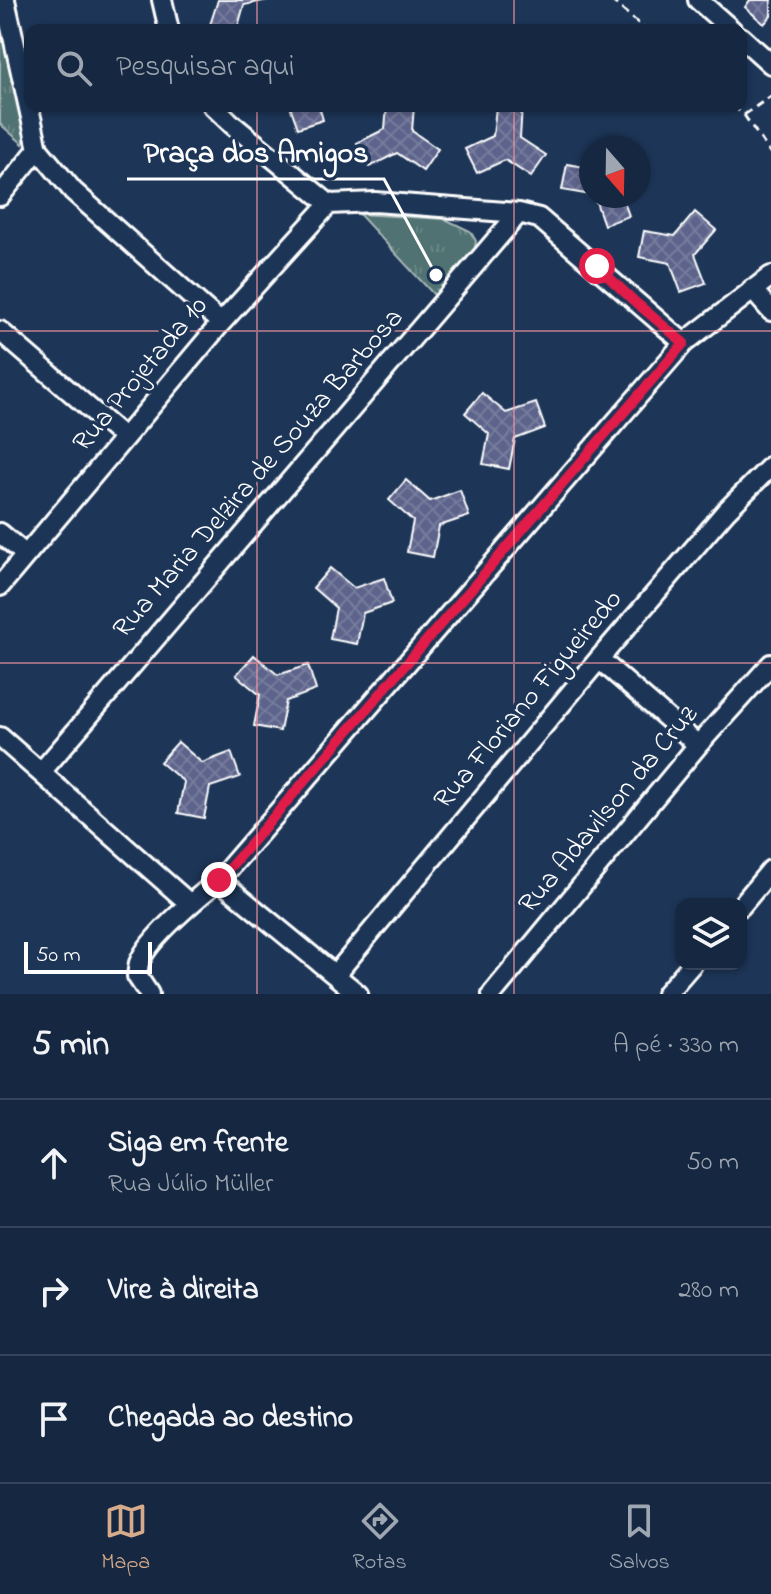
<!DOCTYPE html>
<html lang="pt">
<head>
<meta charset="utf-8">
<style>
	:root { --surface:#162841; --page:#1f3048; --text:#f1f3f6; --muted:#9ea6b1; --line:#35445a; --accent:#d6ab8b }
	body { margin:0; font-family:"Indie Flower",sans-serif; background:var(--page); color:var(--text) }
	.controls { position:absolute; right:24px; bottom:24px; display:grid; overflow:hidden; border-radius:16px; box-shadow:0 2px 6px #0004 }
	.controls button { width:72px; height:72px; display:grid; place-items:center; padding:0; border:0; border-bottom:2px solid var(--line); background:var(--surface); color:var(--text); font:40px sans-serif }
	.compass { position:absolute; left:579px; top:136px; width:72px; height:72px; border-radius:50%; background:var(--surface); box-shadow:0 2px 6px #0004; rotate:160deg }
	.scale { position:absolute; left:24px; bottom:20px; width:128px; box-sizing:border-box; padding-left:8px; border:4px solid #fff; border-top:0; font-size:22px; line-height:28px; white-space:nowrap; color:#fff; -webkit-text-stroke:6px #1d3557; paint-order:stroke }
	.stop { position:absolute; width:24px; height:24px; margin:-18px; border:6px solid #e11d48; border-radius:50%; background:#fff }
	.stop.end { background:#e11d48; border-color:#fff; box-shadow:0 2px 8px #0008 }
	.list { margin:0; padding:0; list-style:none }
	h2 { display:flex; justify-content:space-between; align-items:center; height:104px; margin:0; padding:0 32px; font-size:34px }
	h2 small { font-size:26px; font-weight:400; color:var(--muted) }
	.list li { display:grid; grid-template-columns:52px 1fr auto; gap:24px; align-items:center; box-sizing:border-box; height:128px; padding:0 32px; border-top:2px solid var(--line) }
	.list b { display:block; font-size:30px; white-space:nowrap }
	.list p { margin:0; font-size:26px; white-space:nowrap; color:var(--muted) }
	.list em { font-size:26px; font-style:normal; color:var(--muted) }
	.icon { flex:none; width:44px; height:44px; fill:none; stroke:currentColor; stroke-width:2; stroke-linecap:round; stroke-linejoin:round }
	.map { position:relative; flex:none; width:771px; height:994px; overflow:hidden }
	.search { position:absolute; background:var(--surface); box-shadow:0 2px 6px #0004; left:24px; right:24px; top:24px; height:88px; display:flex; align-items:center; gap:20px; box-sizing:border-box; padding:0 28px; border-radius:16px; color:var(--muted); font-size:30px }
	.sheet { height:488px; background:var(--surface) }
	nav { display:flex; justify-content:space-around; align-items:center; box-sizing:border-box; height:112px; border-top:2px solid var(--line); background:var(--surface); font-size:22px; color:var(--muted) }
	nav a { display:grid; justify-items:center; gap:4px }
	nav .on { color:var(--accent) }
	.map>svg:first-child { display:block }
	.park { fill:url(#park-tufts); stroke:#a8b8b8; stroke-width:2 }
	.building { fill:url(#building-cross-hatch); stroke:#fff; stroke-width:2 }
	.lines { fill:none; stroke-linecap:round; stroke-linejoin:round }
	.street-casing { stroke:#fff; stroke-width:24 }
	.path { stroke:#fff; stroke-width:3; stroke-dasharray:8 6; stroke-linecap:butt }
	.street { stroke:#1d3557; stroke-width:18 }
	.route { stroke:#e11d48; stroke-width:10 }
	.grid { fill:none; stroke:#ff9aa2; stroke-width:2; stroke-opacity:0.55 }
	.labels { text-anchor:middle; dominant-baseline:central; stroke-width:7; stroke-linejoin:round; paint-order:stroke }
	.street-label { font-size:28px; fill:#fff; stroke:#1d3557 }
	.leader { fill:none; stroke:#fff; stroke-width:3 }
	.callout-dot { fill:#fff; stroke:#1d3557; stroke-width:3 }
	.callout-label { font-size:30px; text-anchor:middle; font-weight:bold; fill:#fff; stroke:#1d3557; stroke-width:7; stroke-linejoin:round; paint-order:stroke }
</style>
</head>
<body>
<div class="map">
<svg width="771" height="994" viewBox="0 0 771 994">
	<defs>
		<pattern id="park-tufts" width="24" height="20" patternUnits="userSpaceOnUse" patternTransform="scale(2)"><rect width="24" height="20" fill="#517272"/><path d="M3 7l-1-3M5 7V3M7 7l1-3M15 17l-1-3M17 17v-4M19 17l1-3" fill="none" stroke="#6b8787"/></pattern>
		<pattern id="building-cross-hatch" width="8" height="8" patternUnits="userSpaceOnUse" patternTransform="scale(2)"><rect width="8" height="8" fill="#5d648b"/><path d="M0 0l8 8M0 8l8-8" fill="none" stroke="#757b9c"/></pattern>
	</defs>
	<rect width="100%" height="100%" fill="#1d3557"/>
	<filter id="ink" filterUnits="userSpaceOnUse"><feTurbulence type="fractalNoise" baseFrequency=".0125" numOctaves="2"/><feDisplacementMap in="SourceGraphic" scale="16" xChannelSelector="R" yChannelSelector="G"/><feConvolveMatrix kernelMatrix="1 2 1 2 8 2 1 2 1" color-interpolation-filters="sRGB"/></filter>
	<g filter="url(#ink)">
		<!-- park -->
		<path class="park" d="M 0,26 L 24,125 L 25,137 L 23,144 L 0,124 Z
			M 359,214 L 445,219 L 470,231 L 476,241 L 474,253 L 436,297 Z"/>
		<!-- building -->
		<path class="building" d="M 218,0 L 268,0 L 244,5 L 237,30 L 215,30 L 209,28 Z
			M 750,0 L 771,0 L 771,16 L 764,24 L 745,7 Z
			M 290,106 L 319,106 L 323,120 L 298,128 Z
			M 387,106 L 414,106 L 412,131 L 438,149 L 423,171 L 397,153 L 369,167 L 357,143 L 385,129 Z
			M 496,106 L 522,106 L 520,138 L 546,155 L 531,177 L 505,160 L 477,173 L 465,149 L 493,136 Z
			M 567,164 L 591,168 L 591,195 L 562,190 Z
			M 594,196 L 622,196 L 629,216 L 604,225 Z
			M 695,212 L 716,230 L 695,254 L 706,283 L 681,292 L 670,263 L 639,257 L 644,231 L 675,236 Z
			M 482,393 L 506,413 L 536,403 L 545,428 L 515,439 L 509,469 L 483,464 L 489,434 L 465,413 Z
			M 406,480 L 430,501 L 460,490 L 469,516 L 439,526 L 433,557 L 407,552 L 413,521 L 389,500 Z
			M 330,568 L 354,588 L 384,578 L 392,603 L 363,613 L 357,644 L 330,639 L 336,608 L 313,588 Z
			M 254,655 L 278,675 L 308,665 L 316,690 L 286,701 L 280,731 L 254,726 L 260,695 L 236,675 Z
			M 178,742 L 202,763 L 231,752 L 240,777 L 210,787 L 204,818 L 178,813 L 184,782 L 160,762 Z"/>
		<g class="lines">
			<defs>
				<path id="street" d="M 5,0 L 38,149 L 73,191 L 221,323
					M 162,0 L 169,30
					M 698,0 L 732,30
					M 741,37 L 771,64
					M 213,106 L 233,125 L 329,204 L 375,202 L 519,213 L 539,218 L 684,343
					M 0,196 L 38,149
					M 752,289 L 771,311
					M 0,331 L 124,438
					M 0,533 L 26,555
					M 0,586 L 221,323 L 329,204
					M 599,659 L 698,745
					M 0,737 L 190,904
					M 41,772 L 519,213
					M 219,880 L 358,994
					M 741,906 L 771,870
					M 335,975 L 599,659 L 726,511 L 771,466
					M 149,994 L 137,976 C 138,971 138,967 139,963 C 148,938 197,898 219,880 L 684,343 L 771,276
					M 492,994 L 698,745 L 771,664
					M 666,994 L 692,964"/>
			</defs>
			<!-- street casing -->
			<use href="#street" class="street-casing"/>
			<!-- path -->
			<path class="path" d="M 611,0 L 646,30
				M 733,106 L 744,115 L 771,96
				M 744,115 L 771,154"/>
			<!-- street -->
			<use href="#street" class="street"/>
		</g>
	</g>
	<g class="lines" filter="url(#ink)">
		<!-- route -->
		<path class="route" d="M 219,880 L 684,343 L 634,301 L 597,266"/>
	</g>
	<!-- grid -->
	<path class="grid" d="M 257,0 L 257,30M 514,0 L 514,30M 257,106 L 257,994M 514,106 L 514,994M 0,331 L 771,331M 0,663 L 771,663"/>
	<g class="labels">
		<!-- street labels -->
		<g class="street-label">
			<text transform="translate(141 375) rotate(-50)">Rua Projetada 10</text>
			<text transform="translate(259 474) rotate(-49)">Rua Maria Delzira de Souza Barbosa</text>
			<text transform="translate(529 700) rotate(-50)">Rua Floriano Figueiredo</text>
			<text transform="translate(609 810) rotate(-50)">Rua Adavilson da Cruz</text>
		</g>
	</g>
	<!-- callouts -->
	<path class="leader" d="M436 275L384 179H127"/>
	<circle class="callout-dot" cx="436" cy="275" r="8"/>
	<g class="callout-label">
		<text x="256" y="162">Praça dos Amigos</text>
	</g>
</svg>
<div class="controls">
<button><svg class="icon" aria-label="layers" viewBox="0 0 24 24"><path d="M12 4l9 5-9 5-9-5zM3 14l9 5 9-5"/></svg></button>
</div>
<svg class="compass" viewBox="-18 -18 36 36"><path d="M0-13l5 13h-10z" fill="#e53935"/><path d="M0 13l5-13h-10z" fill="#9ea6b1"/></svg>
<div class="scale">50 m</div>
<div class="stop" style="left:597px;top:266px"></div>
<div class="stop end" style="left:219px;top:880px"></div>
<div class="search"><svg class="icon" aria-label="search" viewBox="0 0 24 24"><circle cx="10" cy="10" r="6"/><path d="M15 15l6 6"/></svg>Pesquisar aqui</div>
</div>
<section class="sheet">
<h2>5 min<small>A pé · 330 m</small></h2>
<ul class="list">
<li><svg class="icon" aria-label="ahead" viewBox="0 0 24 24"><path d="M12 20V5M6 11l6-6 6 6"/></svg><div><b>Siga em frente</b><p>Rua Júlio Müller</p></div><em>50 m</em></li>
<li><svg class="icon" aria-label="right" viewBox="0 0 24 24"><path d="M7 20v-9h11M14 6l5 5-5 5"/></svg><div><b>Vire à direita</b></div><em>280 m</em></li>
<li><svg class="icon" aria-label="arrive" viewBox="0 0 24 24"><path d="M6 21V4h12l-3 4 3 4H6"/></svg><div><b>Chegada ao destino</b></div></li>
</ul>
</section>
<nav>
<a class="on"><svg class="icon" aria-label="map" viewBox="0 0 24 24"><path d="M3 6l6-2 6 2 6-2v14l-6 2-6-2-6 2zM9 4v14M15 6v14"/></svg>Mapa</a>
<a><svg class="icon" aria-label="directions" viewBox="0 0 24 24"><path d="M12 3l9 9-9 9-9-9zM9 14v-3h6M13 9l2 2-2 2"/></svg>Rotas</a>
<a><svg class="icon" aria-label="saved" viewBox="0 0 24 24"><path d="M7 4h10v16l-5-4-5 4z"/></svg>Salvos</a>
</nav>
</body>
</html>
